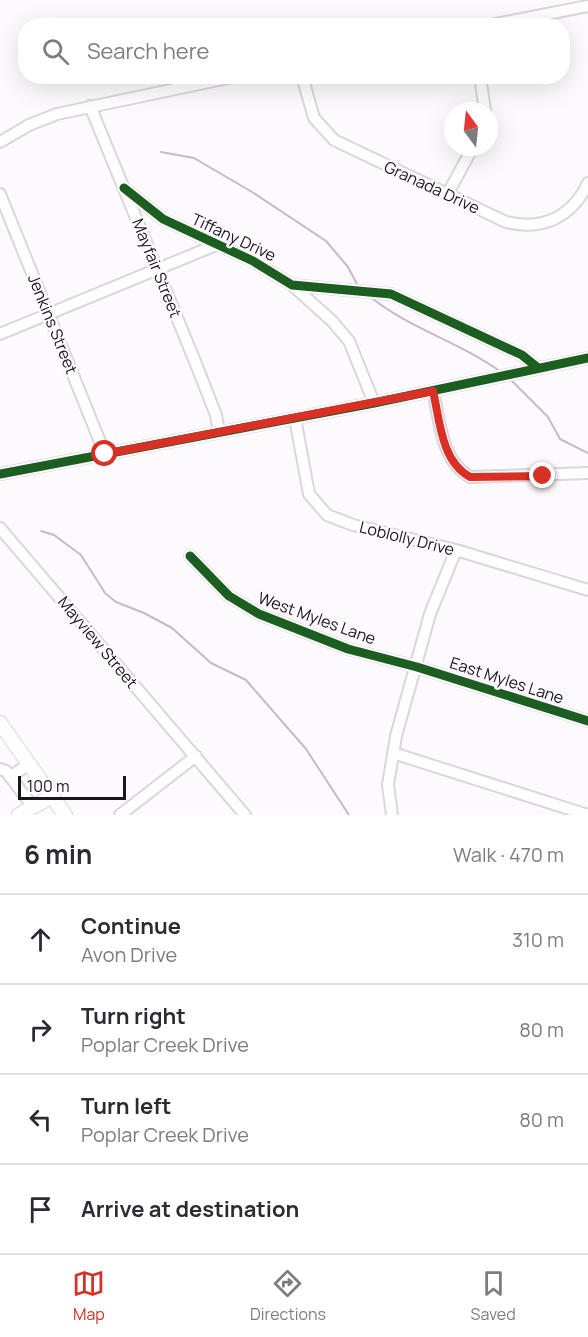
<!DOCTYPE html>
<html lang="en">
<head>
<meta charset="utf-8">
<style>
	:root { --surface:#fff; --page:#f7f7f7; --text:#2b2b33; --muted:#7c7c81; --line:#e1e1e2; --accent:#d93025 }
	body { margin:0; font-family:Manrope,sans-serif; background:var(--page); color:var(--text) }
	.compass { position:absolute; left:444px; top:102px; width:54px; height:54px; border-radius:50%; background:var(--surface); box-shadow:0 6px 24px #0002; rotate:345deg }
	.scale { position:absolute; left:18px; bottom:15px; width:108px; box-sizing:border-box; padding-left:6px; border:3px solid #1b151c; border-top:0; font-size:16px; line-height:21px; white-space:nowrap; color:#1b151c; -webkit-text-stroke:4px #fdf9fe; paint-order:stroke }
	.stop { position:absolute; width:18px; height:18px; margin:-14px; border:4px solid #d93025; border-radius:50%; background:#fff }
	.stop.end { background:#d93025; border-color:#fff; box-shadow:0 2px 6px #0008 }
	.list { margin:0; padding:0; list-style:none }
	h2 { display:flex; justify-content:space-between; align-items:center; height:78px; margin:0; padding:0 24px; font-size:26px }
	h2 small { font-size:20px; font-weight:400; color:var(--muted) }
	.list li { display:grid; grid-template-columns:39px 1fr auto; gap:18px; align-items:center; box-sizing:border-box; height:90px; padding:0 24px; border-top:2px solid var(--line) }
	.list b { display:block; font-size:22px; white-space:nowrap }
	.list p { margin:0; font-size:20px; white-space:nowrap; color:var(--muted) }
	.list em { font-size:20px; font-style:normal; color:var(--muted) }
	.icon { flex:none; width:33px; height:33px; fill:none; stroke:currentColor; stroke-width:2; stroke-linecap:round; stroke-linejoin:round }
	.map { position:relative; flex:none; width:588px; height:815px; overflow:hidden }
	.search { position:absolute; background:var(--surface); box-shadow:0 6px 24px #0002; left:18px; right:18px; top:18px; height:66px; display:flex; align-items:center; gap:15px; box-sizing:border-box; padding:0 21px; border-radius:24px; color:var(--muted); font-size:22px }
	.sheet { height:438px; background:var(--surface) }
	nav { display:flex; justify-content:space-around; align-items:center; box-sizing:border-box; height:84px; border-top:2px solid var(--line); background:var(--surface); font-size:16px; color:var(--muted) }
	nav a { display:grid; justify-items:center; gap:3px }
	nav .on { color:var(--accent) }
	.map>svg:first-child { display:block }
	.lines { fill:none; stroke-linecap:round; stroke-linejoin:round }
	.stream { stroke:#c8b8cb; stroke-width:2 }
	.minor-casing { stroke:#dbd6dc; stroke-width:14 }
	.major-casing { stroke:#dbd6dc; stroke-width:16 }
	.minor { stroke:#fffeff; stroke-width:10 }
	.major { stroke:#fffeff; stroke-width:14 }
	.cycleway-casing { stroke:#fdf9fe; stroke-width:13 }
	.cycleway { stroke:#1b5e20; stroke-width:9 }
	.route { stroke:#d93025; stroke-width:8 }
	.labels { text-anchor:middle; dominant-baseline:central; stroke-width:5; stroke-linejoin:round; paint-order:stroke }
	.street-label { font-size:16px; fill:#1b151c; stroke:#fdf9fe }
</style>
</head>
<body>
<div class="map">
<svg width="588" height="815" viewBox="0 0 588 815">
	<rect width="100%" height="100%" fill="#fcfafd"/>
	<g class="lines">
		<!-- stream -->
		<path class="stream" d="M 161,152 L 194,158 L 252,192 L 326,241 L 348,267 L 358,286
			M 369,296 C 410,329 460,342 501,372
			M 510,379 L 548,417 L 560,439 L 588,453
			M 41,531 L 54,535 L 81,555 L 105,593 L 116,602 L 144,613 L 172,628 L 211,663 L 246,680 L 306,749 L 349,815"/>
		<defs>
			<path id="minor" d="M 485,26 L 588,6
				M 302,76 L 314,118 L 334,140 L 506,222 C 543,231 572,217 588,183
				M 480,76 L 485,111
				M 90,106 L 194,359 L 216,415 L 219,432
				M 0,142 L 29,125 L 57,114 L 237,76
				M 124,188 L 163,219 L 253,261 L 292,285 L 391,294 L 522,355 L 538,368
				M 0,194 L 105,454
				M 447,195 L 473,147
				M 292,285 L 332,321 L 349,341 L 374,403
				M 0,334 L 216,245
				M 433,391 C 440,421 441,461 470,477 L 588,473
				M 295,418 L 309,494 L 327,515 L 353,525 L 456,550 L 588,590
				M 0,474 L 374,403 L 588,358
				M 0,528 L 245,815
				M 190,556 L 229,596 L 259,614 L 348,649 L 417,667 L 588,721
				M 393,753 L 588,815
				M 0,769 L 6,771 L 33,807
				M 10,777 L 29,764
				M 120,815 L 196,756
				M 392,815 L 388,785 L 396,736 L 430,614 L 456,550"/>
			<path id="major" d="M 0,723 L 65,815
				M 19,815 L 52,796"/>
		</defs>
		<!-- minor casing -->
		<use href="#minor" class="minor-casing"/>
		<!-- major casing -->
		<use href="#major" class="major-casing"/>
		<!-- minor -->
		<use href="#minor" class="minor"/>
		<!-- major -->
		<use href="#major" class="major"/>
		<defs>
			<path id="cycleway" d="M 124,188 L 163,219 L 253,261 L 292,285 L 391,294 L 522,355 L 538,368
				M 0,474 L 374,403 L 588,358
				M 190,556 L 229,596 L 259,614 L 348,649 L 417,667 L 588,721"/>
		</defs>
		<!-- cycleway casing -->
		<use href="#cycleway" class="cycleway-casing"/>
		<!-- cycleway -->
		<use href="#cycleway" class="cycleway"/>
	</g>
	<g class="lines">
		<!-- route -->
		<path class="route" d="M 105,454 L 433,391 C 440,421 441,461 470,477 L 543,476"/>
	</g>
	<g class="labels">
		<!-- street labels -->
		<g class="street-label">
			<text transform="translate(432 187) rotate(25)">Granada Drive</text>
			<text transform="translate(234 237) rotate(25)">Tiffany Drive</text>
			<text transform="translate(157 268) rotate(68)">Mayfair Street</text>
			<text transform="translate(53 324) rotate(68)">Jenkins Street</text>
			<text transform="translate(407 538) rotate(14)">Loblolly Drive</text>
			<text transform="translate(317 618) rotate(20)">West Myles Lane</text>
			<text transform="translate(98 642) rotate(50)">Mayview Street</text>
			<text transform="translate(507 680) rotate(18)">East Myles Lane</text>
		</g>
	</g>
</svg>
<svg class="compass" viewBox="-18 -18 36 36"><path d="M0-13l5 13h-10z" fill="#e53935"/><path d="M0 13l5-13h-10z" fill="#7c7c81"/></svg>
<div class="scale">100 m</div>
<div class="stop" style="left:105px;top:454px"></div>
<div class="stop end" style="left:543px;top:476px"></div>
<div class="search"><svg class="icon" aria-label="search" viewBox="0 0 24 24"><circle cx="10" cy="10" r="6"/><path d="M15 15l6 6"/></svg>Search here</div>
</div>
<section class="sheet">
<h2>6 min<small>Walk · 470 m</small></h2>
<ul class="list">
<li><svg class="icon" aria-label="ahead" viewBox="0 0 24 24"><path d="M12 20V5M6 11l6-6 6 6"/></svg><div><b>Continue</b><p>Avon Drive</p></div><em>310 m</em></li>
<li><svg class="icon" aria-label="right" viewBox="0 0 24 24"><path d="M7 20v-9h11M14 6l5 5-5 5"/></svg><div><b>Turn right</b><p>Poplar Creek Drive</p></div><em>80 m</em></li>
<li><svg class="icon" aria-label="left" viewBox="0 0 24 24"><path d="M17 20v-9H6M10 6l-5 5 5 5"/></svg><div><b>Turn left</b><p>Poplar Creek Drive</p></div><em>80 m</em></li>
<li><svg class="icon" aria-label="arrive" viewBox="0 0 24 24"><path d="M6 21V4h12l-3 4 3 4H6"/></svg><div><b>Arrive at destination</b></div></li>
</ul>
</section>
<nav>
<a class="on"><svg class="icon" aria-label="map" viewBox="0 0 24 24"><path d="M3 6l6-2 6 2 6-2v14l-6 2-6-2-6 2zM9 4v14M15 6v14"/></svg>Map</a>
<a><svg class="icon" aria-label="directions" viewBox="0 0 24 24"><path d="M12 3l9 9-9 9-9-9zM9 14v-3h6M13 9l2 2-2 2"/></svg>Directions</a>
<a><svg class="icon" aria-label="saved" viewBox="0 0 24 24"><path d="M7 4h10v16l-5-4-5 4z"/></svg>Saved</a>
</nav>
</body>
</html>
